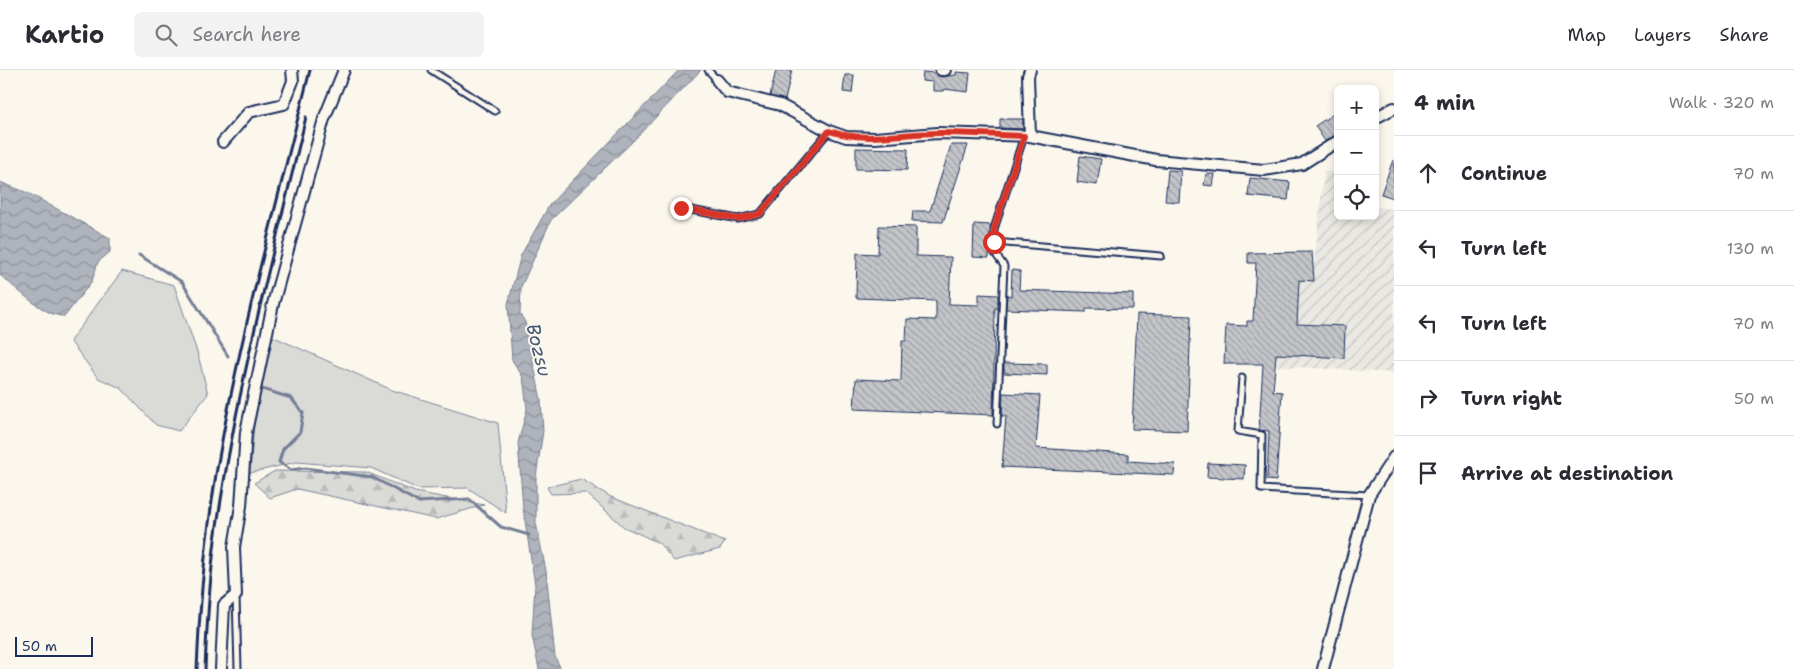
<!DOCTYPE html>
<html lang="en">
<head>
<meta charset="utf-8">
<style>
	:root { --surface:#fff; --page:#f2f2f3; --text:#2b2b33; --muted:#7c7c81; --line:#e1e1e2 }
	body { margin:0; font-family:"Shantell Sans",sans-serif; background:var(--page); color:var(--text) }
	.controls { position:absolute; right:15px; top:15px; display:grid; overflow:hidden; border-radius:8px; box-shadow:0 2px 8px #0003 }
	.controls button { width:45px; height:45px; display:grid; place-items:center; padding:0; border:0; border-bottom:1px solid var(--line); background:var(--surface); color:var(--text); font:25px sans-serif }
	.scale { position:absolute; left:15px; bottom:12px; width:78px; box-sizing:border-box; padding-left:5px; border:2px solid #1b2f5e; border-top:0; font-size:14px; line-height:18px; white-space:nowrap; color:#1b2f5e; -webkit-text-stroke:4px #fbf7ec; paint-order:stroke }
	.stop { position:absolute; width:15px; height:15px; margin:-11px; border:4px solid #d93025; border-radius:50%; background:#fff }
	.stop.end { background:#d93025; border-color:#fff; box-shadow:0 1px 5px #0008 }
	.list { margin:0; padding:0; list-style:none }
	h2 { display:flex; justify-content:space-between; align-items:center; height:65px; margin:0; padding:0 20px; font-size:21px }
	h2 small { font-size:16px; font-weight:400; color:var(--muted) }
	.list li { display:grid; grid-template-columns:32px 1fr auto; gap:15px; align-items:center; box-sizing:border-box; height:75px; padding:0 20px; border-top:1px solid var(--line) }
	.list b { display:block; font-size:19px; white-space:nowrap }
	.list em { font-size:16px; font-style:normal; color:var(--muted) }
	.icon { flex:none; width:28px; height:28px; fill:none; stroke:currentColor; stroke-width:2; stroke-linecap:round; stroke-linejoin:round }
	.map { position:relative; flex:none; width:1394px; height:599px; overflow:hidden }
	header { display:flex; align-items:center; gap:30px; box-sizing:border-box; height:70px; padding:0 25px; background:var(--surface); border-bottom:1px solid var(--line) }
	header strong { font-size:24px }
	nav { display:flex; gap:28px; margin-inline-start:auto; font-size:18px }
	.search { width:350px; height:45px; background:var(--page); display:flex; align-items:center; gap:12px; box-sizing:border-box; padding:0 18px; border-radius:8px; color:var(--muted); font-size:19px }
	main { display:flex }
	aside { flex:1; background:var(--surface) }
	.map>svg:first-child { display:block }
	.industrial { fill:url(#industrial-furrows) }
	.grass { fill:#dadad7; stroke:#7a849a }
	.forest { fill:url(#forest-firs); stroke:#7a849a }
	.water { fill:url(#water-waves); stroke:#747e96 }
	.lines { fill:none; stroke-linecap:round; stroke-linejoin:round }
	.stream { stroke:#747e96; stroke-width:3 }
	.building { fill:url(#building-back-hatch); stroke:#1b2f5e }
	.service-casing { stroke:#1b2f5e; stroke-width:9 }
	.minor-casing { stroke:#1b2f5e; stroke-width:14 }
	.service { stroke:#fbf7ec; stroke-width:5 }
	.minor { stroke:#fbf7ec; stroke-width:10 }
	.rail { stroke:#1b2f5e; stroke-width:3 }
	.route { stroke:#d93025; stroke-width:6 }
	.labels { text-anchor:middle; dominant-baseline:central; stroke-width:4; stroke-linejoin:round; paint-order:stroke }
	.water-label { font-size:19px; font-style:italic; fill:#47577a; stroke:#fbf7ec }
</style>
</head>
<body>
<header>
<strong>Kartio</strong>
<div class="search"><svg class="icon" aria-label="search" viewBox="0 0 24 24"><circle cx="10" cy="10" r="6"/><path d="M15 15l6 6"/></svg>Search here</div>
<nav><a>Map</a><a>Layers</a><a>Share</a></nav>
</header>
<main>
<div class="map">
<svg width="1394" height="599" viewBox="0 0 1394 599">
	<defs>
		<pattern id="industrial-furrows" width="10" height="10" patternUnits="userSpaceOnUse" patternTransform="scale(1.25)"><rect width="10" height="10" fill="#eae8e2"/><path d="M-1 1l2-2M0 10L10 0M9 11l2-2" fill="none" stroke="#c8c7c4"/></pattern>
		<pattern id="forest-firs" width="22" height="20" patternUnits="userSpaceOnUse" patternTransform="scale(1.25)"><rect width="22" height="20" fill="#dadad7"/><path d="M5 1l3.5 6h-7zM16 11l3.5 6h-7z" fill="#babbbb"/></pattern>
		<pattern id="water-waves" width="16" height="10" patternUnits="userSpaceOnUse" patternTransform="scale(1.25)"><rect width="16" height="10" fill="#afb3bb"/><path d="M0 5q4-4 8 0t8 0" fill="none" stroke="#8e929b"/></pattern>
		<pattern id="building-back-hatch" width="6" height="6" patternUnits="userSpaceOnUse" patternTransform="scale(1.25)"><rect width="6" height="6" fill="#c3c5c9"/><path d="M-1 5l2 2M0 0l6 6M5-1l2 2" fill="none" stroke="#9ea0a6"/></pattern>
	</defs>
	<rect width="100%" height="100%" fill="#fbf7ec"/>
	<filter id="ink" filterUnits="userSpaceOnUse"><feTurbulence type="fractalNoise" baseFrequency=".02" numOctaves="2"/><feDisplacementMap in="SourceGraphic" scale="10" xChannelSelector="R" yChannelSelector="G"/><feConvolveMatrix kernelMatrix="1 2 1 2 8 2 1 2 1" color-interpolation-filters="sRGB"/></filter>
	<g filter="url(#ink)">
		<!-- industrial -->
		<path class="industrial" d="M 1324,101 L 1338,102 L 1338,146 L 1375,146 L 1375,137 L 1394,139 L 1394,303 L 1266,295 L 1271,194 L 1314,193 Z"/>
		<!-- grass -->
		<path class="grass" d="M 122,201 L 174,215 L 198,285 L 208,324 L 179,361 L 156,355 L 121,318 L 98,308 L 70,271 Z
			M 272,266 L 392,320 L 498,353 L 506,443 L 468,418 L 418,419 L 371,398 L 296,392 L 250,403 L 254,354 Z"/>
		<!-- forest -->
		<path class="forest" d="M 275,401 L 366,402 L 415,422 L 484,435 L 436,449 L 297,419 L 270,428 L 254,413 Z
			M 581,409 L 611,427 L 725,472 L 720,479 L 674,491 L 659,473 L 624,457 L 586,423 L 551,424 L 547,417 Z"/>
		<!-- water -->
		<path class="water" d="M 679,0 L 701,0 L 632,72 L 551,150 L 521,217 L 520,244 L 525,252 L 541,330 L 543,361 L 536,407 L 536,453 L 546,501 L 555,587 L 561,599 L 539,599 L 532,565 L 535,515 L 523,438 L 518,373 L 527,339 L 523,307 L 512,290 L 508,234 L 521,185 L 550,134 Z
			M 0,112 L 28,123 L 110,168 L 110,182 L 98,192 L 92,211 L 65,246 C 46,248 15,217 0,205 Z"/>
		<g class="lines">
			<!-- stream -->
			<path class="stream" d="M 139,185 L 182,212 L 228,286
				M 262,319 L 291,328 L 303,343 L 300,362 L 283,379 L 279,392 L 291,400 L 305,398 L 372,407 L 418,432 L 469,429 L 501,457 L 529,465"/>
		</g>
		<!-- building -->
		<path class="building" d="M 776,0 L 792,0 L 785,30 L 770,26 Z
			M 923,2 L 935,3 L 941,7 L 956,5 L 956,2 L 970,3 L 968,22 L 944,19 L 944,21 L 933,21 L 933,12 L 922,11 Z
			M 845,5 L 854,5 L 852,23 L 843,22 Z
			M 1338,41 L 1338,64 L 1325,71 L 1315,56 Z
			M 1000,49 L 1023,49 L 1023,59 L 1000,58 Z
			M 951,75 L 968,75 L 943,152 L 912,151 L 913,141 L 930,141 Z
			M 856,78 L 908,79 L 907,100 L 856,99 Z
			M 1080,86 L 1101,89 L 1097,115 L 1077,112 Z
			M 1393,90 L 1394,91 L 1394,128 L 1381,124 Z
			M 1168,100 L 1181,101 L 1179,132 L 1165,131 Z
			M 1206,104 L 1215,104 L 1213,116 L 1204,115 Z
			M 1250,108 L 1290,112 L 1288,130 L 1248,126 Z
			M 974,154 L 991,155 L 989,188 L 973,187 Z
			M 879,156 L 916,157 L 916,186 L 951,187 L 949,234 L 979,235 L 979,224 L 998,225 L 998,238 L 995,238 L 993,345 L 854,339 L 856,309 L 901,311 L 902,271 L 906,271 L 907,249 L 936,250 L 936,231 L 856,228 L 857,183 L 878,184 Z
			M 1312,182 L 1314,211 L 1299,210 L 1297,254 L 1345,256 L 1344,288 L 1276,284 L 1273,321 L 1282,322 L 1276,411 L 1267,410 L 1269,361 L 1259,360 L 1263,294 L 1224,294 L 1226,255 L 1247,256 L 1247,251 L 1253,251 L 1256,193 L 1248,193 L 1248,183 Z
			M 1012,200 L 1020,201 L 1019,220 L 1133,224 L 1133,239 L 1086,238 L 1086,242 L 1006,239 L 1007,225 L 1011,226 Z
			M 1137,244 L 1191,246 L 1187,361 L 1132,359 Z
			M 1004,293 L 1047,294 L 1047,305 L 1004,303 Z
			M 1003,323 L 1040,325 L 1036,378 L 1128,384 L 1128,391 L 1175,394 L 1174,405 L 1002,397 L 1006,346 L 1002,346 Z
			M 1208,393 L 1245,395 L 1244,409 L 1207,407 Z"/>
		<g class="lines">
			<defs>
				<path id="service" d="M 431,0 L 495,41
					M 708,0 L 717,10
					M 681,138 L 738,149 L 760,144 L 829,61
					M 994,172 L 1161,186
					M 1242,308 L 1238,361 L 1262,365 L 1261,419 L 1369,425
					M 997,354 L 1004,196 L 994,182 L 994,159 L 1024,66
					M 236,526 L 238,599"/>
				<path id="minor" d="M 941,0 L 945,0
					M 717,10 L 727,22 L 780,35 L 829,61 L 846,67 L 875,68 L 938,63 L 1030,66 L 1156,90 L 1264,100 L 1302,94 L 1338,71
					M 1375,48 L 1394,38
					M 1030,66 L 1028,6 L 1030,0
					M 223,72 L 249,42 L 284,34 L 293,11 L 292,0
					M 221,599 L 224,535 L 236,525 L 234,477 L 241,436 L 246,362 L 273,234 L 324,49 L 344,0
					M 1323,599 L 1369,425 L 1394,387"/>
			</defs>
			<!-- service casing -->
			<use href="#service" class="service-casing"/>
			<!-- minor casing -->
			<use href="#minor" class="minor-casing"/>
			<!-- service -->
			<use href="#service" class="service"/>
			<!-- minor -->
			<use href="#minor" class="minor"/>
			<!-- rail -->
			<path class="rail" d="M 197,599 C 200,521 208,442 223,365 C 246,243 280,121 310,0
				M 205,599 C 207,551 210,503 217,456 C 237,318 273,183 306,47"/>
		</g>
	</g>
	<g class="lines" filter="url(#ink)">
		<!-- route -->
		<path class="route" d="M 681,138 L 738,149 L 760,144 L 829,61 C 866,73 901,63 939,63 C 968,63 996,65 1024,66 L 994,159 L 994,172"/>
	</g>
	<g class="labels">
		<!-- water labels -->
		<g class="water-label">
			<text transform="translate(539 280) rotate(76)">Bozsu</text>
		</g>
	</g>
</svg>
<div class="controls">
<button>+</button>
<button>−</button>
<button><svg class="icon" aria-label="locate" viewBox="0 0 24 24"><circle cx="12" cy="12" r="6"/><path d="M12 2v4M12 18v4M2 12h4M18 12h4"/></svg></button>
</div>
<div class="scale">50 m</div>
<div class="stop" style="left:994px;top:172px"></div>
<div class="stop end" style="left:681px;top:138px"></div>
</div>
<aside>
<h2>4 min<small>Walk · 320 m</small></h2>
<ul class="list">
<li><svg class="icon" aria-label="ahead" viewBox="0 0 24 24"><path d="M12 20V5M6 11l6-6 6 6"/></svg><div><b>Continue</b></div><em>70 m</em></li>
<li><svg class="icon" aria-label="left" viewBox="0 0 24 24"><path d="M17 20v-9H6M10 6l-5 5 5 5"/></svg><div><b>Turn left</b></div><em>130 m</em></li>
<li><svg class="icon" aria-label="left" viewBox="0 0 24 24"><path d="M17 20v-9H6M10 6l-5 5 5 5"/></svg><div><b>Turn left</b></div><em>70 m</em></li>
<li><svg class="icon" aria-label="right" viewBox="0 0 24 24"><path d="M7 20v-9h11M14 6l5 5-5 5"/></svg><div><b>Turn right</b></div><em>50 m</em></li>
<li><svg class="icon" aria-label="arrive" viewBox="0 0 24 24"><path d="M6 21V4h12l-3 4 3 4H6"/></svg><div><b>Arrive at destination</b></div></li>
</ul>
</aside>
</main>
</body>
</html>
